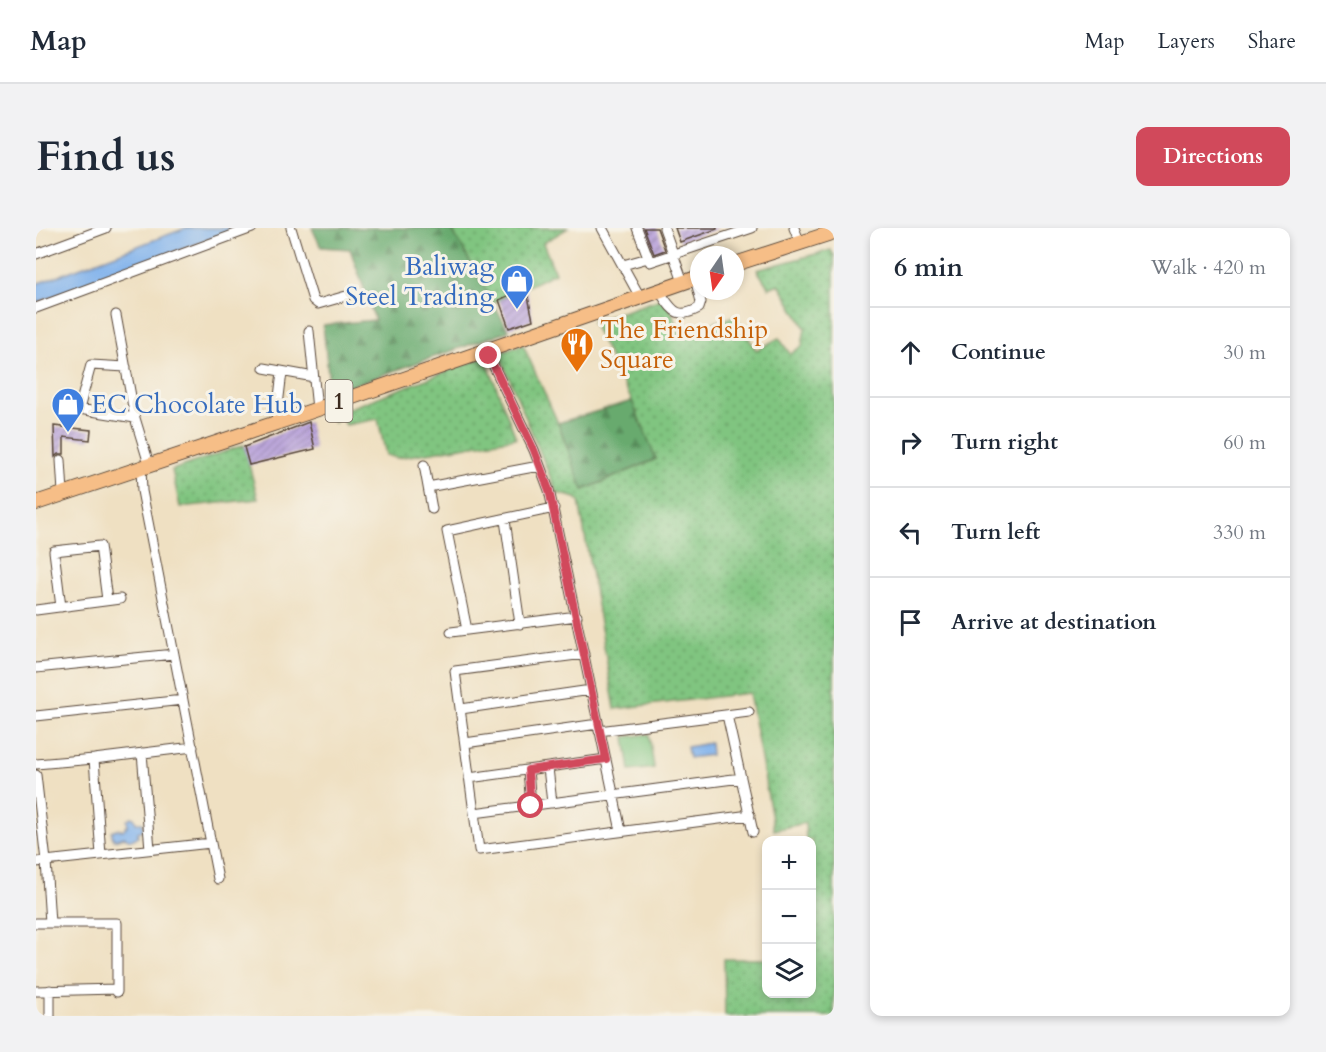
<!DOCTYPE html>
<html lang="en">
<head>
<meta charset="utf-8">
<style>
	:root { --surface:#fff; --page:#f2f2f3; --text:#1f2937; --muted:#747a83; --line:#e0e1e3; --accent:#d1495b }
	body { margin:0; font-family:Cardo,serif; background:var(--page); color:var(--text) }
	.controls { position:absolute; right:18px; bottom:18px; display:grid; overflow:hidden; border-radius:12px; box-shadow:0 3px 9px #0003 }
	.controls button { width:54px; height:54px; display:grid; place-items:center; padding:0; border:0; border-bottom:2px solid var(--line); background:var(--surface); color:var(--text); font:30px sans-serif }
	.compass { position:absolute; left:654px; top:18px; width:54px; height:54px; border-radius:50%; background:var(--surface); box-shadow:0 3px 9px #0003; rotate:193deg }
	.stop { position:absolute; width:18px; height:18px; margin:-14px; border:4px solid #d1495b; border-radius:50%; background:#fff }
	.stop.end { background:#d1495b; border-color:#fff; box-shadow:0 2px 6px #0008 }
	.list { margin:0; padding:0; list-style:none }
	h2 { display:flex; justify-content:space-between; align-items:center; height:78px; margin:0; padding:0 24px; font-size:26px }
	h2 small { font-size:20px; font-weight:400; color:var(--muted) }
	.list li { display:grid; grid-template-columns:39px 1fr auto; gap:18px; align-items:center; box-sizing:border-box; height:90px; padding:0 24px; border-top:2px solid var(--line) }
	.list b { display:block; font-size:22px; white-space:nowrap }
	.list em { font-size:20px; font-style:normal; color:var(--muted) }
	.icon { flex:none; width:33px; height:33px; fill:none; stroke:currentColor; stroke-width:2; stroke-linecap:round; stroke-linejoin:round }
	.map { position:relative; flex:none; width:798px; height:788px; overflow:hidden; border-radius:12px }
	header { display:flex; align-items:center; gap:36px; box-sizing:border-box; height:84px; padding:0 30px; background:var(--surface); border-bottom:2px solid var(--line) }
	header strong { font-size:28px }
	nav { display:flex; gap:33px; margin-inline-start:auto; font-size:21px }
	.intro { display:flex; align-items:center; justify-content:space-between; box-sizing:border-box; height:144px; padding:0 36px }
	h1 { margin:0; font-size:42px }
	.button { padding:15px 27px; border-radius:12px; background:var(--accent); color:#fff; font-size:21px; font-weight:700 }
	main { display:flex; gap:36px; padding:0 36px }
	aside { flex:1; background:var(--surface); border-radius:12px; box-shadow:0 3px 9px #0003 }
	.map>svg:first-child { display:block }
	.grass { fill:url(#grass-dots); stroke:#5e784f; stroke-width:1.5 }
	.forest { fill:url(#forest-firs); stroke:#526a46; stroke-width:1.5 }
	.pitch { fill:#80c580; stroke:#5e784f; stroke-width:1.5 }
	.water { fill:#81b2ec; stroke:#5e6e85; stroke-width:1.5 }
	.building { fill:url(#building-hatch) }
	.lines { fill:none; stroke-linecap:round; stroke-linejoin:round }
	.minor-casing { stroke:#564537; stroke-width:11 }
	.highway-casing { stroke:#564537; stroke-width:16 }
	.minor { stroke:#fff; stroke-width:9 }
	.highway { stroke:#f6be87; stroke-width:14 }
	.route { stroke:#d1495b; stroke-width:8 }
	.labels { text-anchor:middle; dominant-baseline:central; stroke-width:6; stroke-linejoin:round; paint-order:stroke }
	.shield { fill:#f7f3e8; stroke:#73665b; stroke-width:1.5 }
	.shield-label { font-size:24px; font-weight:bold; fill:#3b2a1e }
	.shop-label { font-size:26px; fill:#366cbe; stroke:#f7f3e8; text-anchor:end }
	.food-label { font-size:26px; fill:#c56008; stroke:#f7f3e8; text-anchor:start }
</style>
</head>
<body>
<header>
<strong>Map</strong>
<nav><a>Map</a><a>Layers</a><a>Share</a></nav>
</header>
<div class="intro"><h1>Find us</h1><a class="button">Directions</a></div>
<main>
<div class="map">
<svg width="798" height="788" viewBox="0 0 798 788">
	<defs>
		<pattern id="grass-dots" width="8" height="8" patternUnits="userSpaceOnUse" patternTransform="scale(1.5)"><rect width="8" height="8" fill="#80c580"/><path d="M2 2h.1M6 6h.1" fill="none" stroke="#6aa068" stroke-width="1.8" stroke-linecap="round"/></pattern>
		<pattern id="forest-firs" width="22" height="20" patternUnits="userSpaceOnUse" patternTransform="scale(1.5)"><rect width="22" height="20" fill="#68aa6e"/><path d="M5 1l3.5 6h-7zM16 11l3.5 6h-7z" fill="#578b5a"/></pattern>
		<pattern id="building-hatch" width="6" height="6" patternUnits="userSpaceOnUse" patternTransform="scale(1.5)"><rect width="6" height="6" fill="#b7a0da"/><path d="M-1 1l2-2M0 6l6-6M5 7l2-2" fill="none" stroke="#9683b0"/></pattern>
	</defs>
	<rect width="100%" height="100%" fill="#f7f3e8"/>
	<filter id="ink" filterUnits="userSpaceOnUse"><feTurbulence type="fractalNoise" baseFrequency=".0167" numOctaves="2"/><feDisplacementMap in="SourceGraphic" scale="12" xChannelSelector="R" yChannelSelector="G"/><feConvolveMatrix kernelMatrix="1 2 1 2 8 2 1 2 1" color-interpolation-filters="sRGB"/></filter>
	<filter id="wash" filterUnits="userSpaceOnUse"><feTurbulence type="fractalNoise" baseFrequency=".008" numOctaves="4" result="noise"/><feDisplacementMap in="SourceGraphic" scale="24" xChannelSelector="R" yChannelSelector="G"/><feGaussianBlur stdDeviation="1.35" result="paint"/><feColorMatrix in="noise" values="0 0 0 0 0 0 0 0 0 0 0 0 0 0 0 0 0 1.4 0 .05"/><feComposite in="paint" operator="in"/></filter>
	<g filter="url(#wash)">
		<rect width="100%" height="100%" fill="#efe0c2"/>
		<!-- grass -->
		<path class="grass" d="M 415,0 L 532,0 L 507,15 L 519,45 L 457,75 Z
			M 795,22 L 798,28 L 798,788 L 689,788 L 688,731 L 730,731 L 730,766 L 776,766 L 776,725 L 777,722 L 776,612 L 770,612 L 769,595 L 738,602 L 713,465 L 579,481 L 543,273 L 540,270 L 521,265 L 463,125 L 487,117 L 522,195 L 548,262 L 620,231 L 596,173 L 556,94 L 631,69 L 643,106 L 699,88 L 720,122 L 743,110 L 754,126 L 766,118 L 769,100 L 743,56 L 733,60 L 721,42 Z
			M 449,129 L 480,210 L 361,230 L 350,227 L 342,191 L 310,197 L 304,189 L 298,195 L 295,187 Z
			M 208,217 L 222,271 L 144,279 L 136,242 Z"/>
		<!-- forest -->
		<path class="forest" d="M 276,0 L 415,0 L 473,103 L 294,165 L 287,97 L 339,92 L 314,21 L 285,19 Z
			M 596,173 L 620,231 L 547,262 L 522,195 Z"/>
		<!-- pitch -->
		<path class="pitch" d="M 613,506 L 618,540 L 594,543 L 589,509 Z"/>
		<!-- water -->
		<path class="water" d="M 150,0 L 204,0 L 0,75 L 0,56 Z
			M 674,515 L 675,527 L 653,530 L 651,519 Z
			M 95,589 L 98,590 L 100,595 L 107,595 L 107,602 L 102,604 L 102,609 L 95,612 L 88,609 L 78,612 L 76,607 L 76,603 L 80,601 L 87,602 L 92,597 L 91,592 Z"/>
		<g id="blocks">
			<!-- building -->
			<path class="building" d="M 608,0 L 621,0 L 629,22 L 618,26 Z
				M 639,0 L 681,0 L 681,1 L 644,14 Z
				M 490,59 L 497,92 L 473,100 L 463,72 Z
				M 273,194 L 279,221 L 213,237 L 208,219 Z
				M 18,198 L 55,202 L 54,212 L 28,209 L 28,226 L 22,226 L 19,229 Z"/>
		</g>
	</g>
	<g filter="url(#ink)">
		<use href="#blocks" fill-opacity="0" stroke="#564537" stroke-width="1.5"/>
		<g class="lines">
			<defs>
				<path id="minor" d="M 255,0 L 277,72 L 282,76 L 310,68
					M 566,0 L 604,69
					M 601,0 L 614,34 L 716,0
					M 628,0 L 647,54
					M 758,0 L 764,15
					M 0,26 L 70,0
					M 587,37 L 612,30
					M 623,63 C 636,80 639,93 663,80 L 665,74 L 659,50
					M 0,80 L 216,0
					M 80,87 L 99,190 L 113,236
					M 273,103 L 281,181
					M 450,122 L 498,222 L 513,262 L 585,603
					M 90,139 L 55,137 L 43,181 L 99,190
					M 228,140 L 278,149
					M 240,194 L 246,144
					M 25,232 L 27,265
					M 388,237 L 396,281
					M 105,239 L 106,263 L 182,651
					M 392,259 L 503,238
					M 518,280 L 411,303 L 431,402 L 541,388
					M 469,292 L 484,396
					M 25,379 L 18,323 L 64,318 L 71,372
					M 0,382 L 84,371
					M 415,404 L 431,402
					M 548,426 L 419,443 L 443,622 L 714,587
					M 0,440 L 138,426
					M 425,481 L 555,462
					M 691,487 L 717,604
					M 0,488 L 147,472
					M 563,503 L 713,484
					M 429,515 L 562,496
					M 106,525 L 114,621
					M 58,531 L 65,627
					M 0,536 L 58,531 L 157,519
					M 512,540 L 516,575
					M 492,542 L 495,577
					M 0,547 L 10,633 L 14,695
					M 433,550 L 570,531
					M 438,585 L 705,550
					M 0,634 L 175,615
					M 0,695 L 81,695 L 81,764
					M 14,762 L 14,788
					M 0,763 L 81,761"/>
				<path id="highway" d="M 699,36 L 798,4
					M 0,275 L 270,185 L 663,49"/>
			</defs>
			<!-- minor casing -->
			<use href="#minor" class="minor-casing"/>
			<!-- highway casing -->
			<use href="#highway" class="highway-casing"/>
			<!-- minor -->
			<use href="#minor" class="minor"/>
			<!-- highway -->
			<use href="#highway" class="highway"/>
		</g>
	</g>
	<g class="lines" filter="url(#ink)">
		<!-- route -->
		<path class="route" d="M 453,128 L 498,222 L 513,262 L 570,531 L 492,542 L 495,578"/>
	</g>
	<!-- icons -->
	<defs>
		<symbol id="shop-pin" viewBox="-11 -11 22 30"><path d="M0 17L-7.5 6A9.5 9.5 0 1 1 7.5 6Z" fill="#3f7fe0" stroke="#f7f3e8"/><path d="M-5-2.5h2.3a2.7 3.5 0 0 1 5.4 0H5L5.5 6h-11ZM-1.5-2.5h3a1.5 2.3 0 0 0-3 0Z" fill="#fff"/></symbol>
		<symbol id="restaurant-pin" viewBox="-11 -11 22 30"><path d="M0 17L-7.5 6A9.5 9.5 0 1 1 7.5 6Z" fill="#e8710a" stroke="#f7f3e8"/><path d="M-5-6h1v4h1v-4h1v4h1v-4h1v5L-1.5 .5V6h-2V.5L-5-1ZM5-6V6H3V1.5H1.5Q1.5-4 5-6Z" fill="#fff"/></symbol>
	</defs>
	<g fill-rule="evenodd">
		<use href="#shop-pin" x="462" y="34" width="38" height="52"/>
		<use href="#restaurant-pin" x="522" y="97" width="38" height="52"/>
		<use href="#shop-pin" x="13" y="157" width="38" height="52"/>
	</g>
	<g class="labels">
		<!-- shield labels -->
		<rect class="shield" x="289.5" y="152" width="27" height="42" rx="4.5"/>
		<g class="shield-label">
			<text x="303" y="173">1</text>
		</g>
		<!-- shop labels -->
		<g class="shop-label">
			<text x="458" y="38">Baliwag<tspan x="458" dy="30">Steel Trading</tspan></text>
			<text x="55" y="176" text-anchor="start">EC Chocolate Hub</text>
		</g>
		<!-- food labels -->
		<g class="food-label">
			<text x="564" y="101">The Friendship<tspan x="564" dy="30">Square</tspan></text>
		</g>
	</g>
</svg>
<div class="controls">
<button>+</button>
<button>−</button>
<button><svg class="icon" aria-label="layers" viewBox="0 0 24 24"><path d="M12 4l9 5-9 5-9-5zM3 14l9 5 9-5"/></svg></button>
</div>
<svg class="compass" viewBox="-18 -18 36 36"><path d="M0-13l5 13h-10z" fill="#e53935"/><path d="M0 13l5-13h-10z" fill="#747a83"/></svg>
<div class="stop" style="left:495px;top:578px"></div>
<div class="stop end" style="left:453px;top:128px"></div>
</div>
<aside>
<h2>6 min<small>Walk · 420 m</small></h2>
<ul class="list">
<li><svg class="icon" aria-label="ahead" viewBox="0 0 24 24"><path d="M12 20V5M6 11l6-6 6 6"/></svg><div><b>Continue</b></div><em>30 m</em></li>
<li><svg class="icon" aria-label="right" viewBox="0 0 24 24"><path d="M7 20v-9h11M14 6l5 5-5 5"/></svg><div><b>Turn right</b></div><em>60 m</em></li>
<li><svg class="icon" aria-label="left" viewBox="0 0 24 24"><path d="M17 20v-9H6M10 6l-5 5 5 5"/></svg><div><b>Turn left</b></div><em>330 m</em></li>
<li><svg class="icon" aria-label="arrive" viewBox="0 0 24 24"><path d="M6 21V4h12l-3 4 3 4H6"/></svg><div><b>Arrive at destination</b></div></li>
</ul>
</aside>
</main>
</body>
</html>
